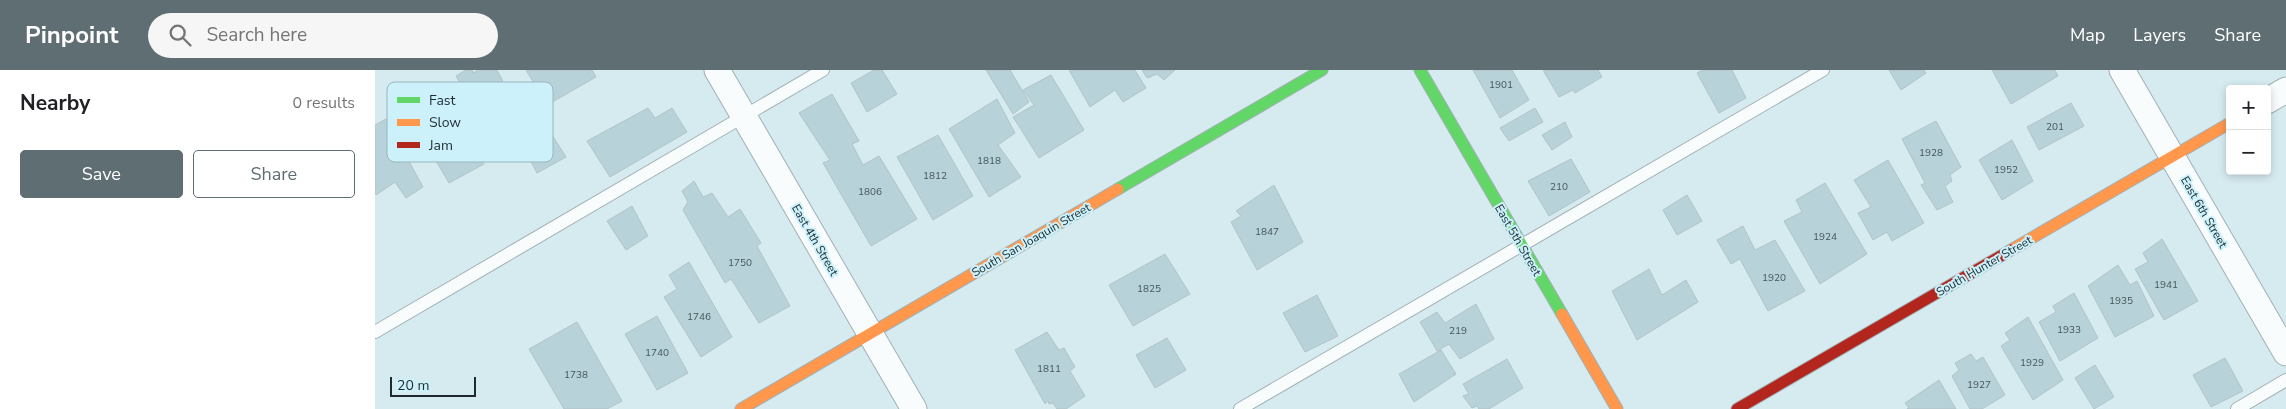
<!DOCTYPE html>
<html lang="en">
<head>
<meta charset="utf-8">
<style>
	:root { --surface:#fff; --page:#f6f6f6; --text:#202124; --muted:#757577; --line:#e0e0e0; --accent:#5e6e73 }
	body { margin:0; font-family:"Nunito Sans",sans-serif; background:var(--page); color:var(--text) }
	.controls { position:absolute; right:15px; top:15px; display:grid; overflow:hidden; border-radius:5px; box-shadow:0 2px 8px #0003 }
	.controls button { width:45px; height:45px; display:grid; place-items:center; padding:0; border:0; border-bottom:1px solid var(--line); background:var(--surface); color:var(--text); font:25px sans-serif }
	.scale { position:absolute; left:15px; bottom:12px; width:86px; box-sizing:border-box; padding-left:5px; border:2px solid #1d2b2f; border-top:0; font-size:14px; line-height:18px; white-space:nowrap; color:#1d2b2f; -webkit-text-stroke:4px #ccf1fb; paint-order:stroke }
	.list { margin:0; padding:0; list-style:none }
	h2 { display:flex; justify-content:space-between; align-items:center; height:65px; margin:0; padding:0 20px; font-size:21px }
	h2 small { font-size:16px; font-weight:400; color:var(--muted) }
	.actions { display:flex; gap:10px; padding:15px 20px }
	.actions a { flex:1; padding:11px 0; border:1px solid var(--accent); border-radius:5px; text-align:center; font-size:18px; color:var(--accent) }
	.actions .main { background:var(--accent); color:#fff }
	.icon { flex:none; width:28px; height:28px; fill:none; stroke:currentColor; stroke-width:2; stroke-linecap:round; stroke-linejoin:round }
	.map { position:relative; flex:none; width:1911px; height:339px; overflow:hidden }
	header { display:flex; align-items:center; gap:30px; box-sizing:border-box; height:70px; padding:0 25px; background:var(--accent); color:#fff }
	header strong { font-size:24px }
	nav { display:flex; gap:28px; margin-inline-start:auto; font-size:18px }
	.search { width:350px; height:45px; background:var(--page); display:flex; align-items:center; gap:12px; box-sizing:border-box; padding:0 18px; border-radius:28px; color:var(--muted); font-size:19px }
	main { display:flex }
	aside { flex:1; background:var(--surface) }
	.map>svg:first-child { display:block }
	.building { fill:#b7d2d9; stroke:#b3c3c7 }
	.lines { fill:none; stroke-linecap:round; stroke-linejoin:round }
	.lane-casing { stroke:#a1b1b5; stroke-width:14 }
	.street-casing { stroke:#a1b1b5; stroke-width:27 }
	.fast-casing { stroke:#a1b1b5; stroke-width:13 }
	.slow-casing { stroke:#a1b1b5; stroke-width:13 }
	.jam-casing { stroke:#a1b1b5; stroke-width:13 }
	.lane { stroke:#f9fcfd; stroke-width:12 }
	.street { stroke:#f9fcfd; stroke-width:25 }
	.fast { stroke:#63d668; stroke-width:11 }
	.slow { stroke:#ff974d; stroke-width:11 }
	.jam { stroke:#b3261e; stroke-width:11 }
	.labels { text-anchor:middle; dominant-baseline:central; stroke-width:4; stroke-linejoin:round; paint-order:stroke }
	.number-label { font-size:10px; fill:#44555a }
	.street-label { font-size:12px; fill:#1d2b2f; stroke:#ccf1fb }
	.key { fill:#ccf1fb; stroke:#98b6be; stroke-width:1 }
	.key-label { font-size:14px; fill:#1d2b2f }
</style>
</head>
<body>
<header>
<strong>Pinpoint</strong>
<div class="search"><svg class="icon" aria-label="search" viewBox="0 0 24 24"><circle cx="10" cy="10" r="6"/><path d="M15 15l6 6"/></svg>Search here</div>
<nav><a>Map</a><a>Layers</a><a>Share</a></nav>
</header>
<main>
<aside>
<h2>Nearby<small>0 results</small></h2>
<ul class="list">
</ul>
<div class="actions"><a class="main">Save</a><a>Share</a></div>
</aside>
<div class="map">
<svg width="1911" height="339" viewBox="0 0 1911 339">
	<rect width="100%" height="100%" fill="#d6ebf0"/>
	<!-- building -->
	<path class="building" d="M 91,0 L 97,0 L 98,3 L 103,0 L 122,0 L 138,31 L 106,51 L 81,6 Z
		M 151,0 L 217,0 L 221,7 L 172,35 Z
		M 499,0 L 507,0 L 522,24 L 492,42 L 476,13 Z
		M 611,0 L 635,0 L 654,32 L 638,44 Z
		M 694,0 L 760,0 L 771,18 L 748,32 L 740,20 L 715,37 Z
		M 767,0 L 800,0 L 789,10 L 782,4 L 772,8 Z
		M 1098,0 L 1137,0 L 1154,30 L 1125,48 Z
		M 1168,0 L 1223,0 L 1227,7 L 1200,23 L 1198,20 L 1184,27 Z
		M 1328,0 L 1357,0 L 1371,28 L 1344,43 L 1322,3 Z
		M 1514,0 L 1549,0 L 1551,3 L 1526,20 Z
		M 1617,0 L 1680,0 L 1683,6 L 1636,34 Z
		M 676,5 L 709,60 L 664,88 L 638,47 L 659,35 L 648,20 Z
		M 65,18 L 109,94 L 74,113 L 33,43 L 50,34 L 47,28 Z
		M 457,24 L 484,71 L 477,74 L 488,95 L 504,86 L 542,149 L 496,176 L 448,93 L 455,90 L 424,43 Z
		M 622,29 L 640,63 L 623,75 L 646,107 L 614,127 L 574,59 Z
		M 1696,33 L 1709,56 L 1664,80 L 1652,57 Z
		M 273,38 L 280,48 L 297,38 L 312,62 L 235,107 L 212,71 Z
		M 1160,38 L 1168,52 L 1134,71 L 1125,58 Z
		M 162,41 L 191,87 L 162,103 L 137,55 Z
		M 11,49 L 48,117 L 31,128 L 20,112 L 1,125 L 0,123 L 0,55 Z
		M 1561,51 L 1586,97 L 1575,105 L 1577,111 L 1570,116 L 1578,132 L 1562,140 L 1546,115 L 1550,113 L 1527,69 Z
		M 1190,52 L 1197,67 L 1177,80 L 1167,65 Z
		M 563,65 L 598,126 L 558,150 L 522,87 Z
		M 1637,70 L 1658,111 L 1627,130 L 1604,90 Z
		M 1196,89 L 1215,122 L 1174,146 L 1153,111 Z
		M 1513,90 L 1549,153 L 1517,171 L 1512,162 L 1498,170 L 1483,143 L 1496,137 L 1479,110 Z
		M 319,111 L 328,127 L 337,123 L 353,147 L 365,139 L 386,173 L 382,176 L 415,236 L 384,253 L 356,209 L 350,213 L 308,140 L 313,132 L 307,121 Z
		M 1450,113 L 1492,184 L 1445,214 L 1409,151 L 1427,142 L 1421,130 Z
		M 899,115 L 928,172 L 882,200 L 856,152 L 866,146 L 861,141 Z
		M 1312,125 L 1327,151 L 1302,165 L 1288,140 Z
		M 257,136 L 273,166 L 251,180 L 232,151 Z
		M 1368,156 L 1380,180 L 1400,170 L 1430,221 L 1393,241 L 1365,189 L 1356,194 L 1342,170 Z
		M 1787,169 L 1823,231 L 1789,250 L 1760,199 L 1773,192 L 1768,183 Z
		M 790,184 L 815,224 L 758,256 L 734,215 Z
		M 314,192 L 357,267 L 326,287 L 289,227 L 302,219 L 294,205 Z
		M 1743,195 L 1755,215 L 1762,211 L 1779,246 L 1740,267 L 1713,216 Z
		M 1274,199 L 1287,225 L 1311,210 L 1323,232 L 1262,270 L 1237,221 Z
		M 1699,223 L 1723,268 L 1685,291 L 1664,252 L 1681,242 L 1678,236 Z
		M 942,225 L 963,266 L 930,282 L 908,243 Z
		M 1101,234 L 1119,269 L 1085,289 L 1074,274 L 1062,281 L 1045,252 L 1062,242 L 1070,253 Z
		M 282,246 L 313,303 L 282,320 L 250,264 Z
		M 1653,247 L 1688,310 L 1658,330 L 1626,276 L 1635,270 L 1630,263 Z
		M 202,252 L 247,331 L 232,339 L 189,339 L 154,279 Z
		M 672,262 L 684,280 L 689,278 L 700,297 L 695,301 L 710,326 L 691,339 L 682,339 L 678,333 L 674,334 L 673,331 L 670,334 L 640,280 Z
		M 792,268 L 811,300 L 780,318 L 761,285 Z
		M 1066,280 L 1081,304 L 1039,332 L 1024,304 Z
		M 1596,284 L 1601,291 L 1608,287 L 1630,325 L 1607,339 L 1595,339 L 1577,306 L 1584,300 L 1580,293 Z
		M 1850,288 L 1868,321 L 1836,337 L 1818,305 Z
		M 1132,289 L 1148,318 L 1114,339 L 1104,339 L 1102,336 L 1097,338 L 1088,326 L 1094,324 L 1088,314 Z
		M 1720,295 L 1739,327 L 1719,339 L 1700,308 Z
		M 1564,310 L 1581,339 L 1532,339 L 1534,338 L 1530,333 Z"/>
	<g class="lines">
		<defs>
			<path id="lane" d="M 0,262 L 448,0
				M 865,339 L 1448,0
				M 1862,339 L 1911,310"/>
			<path id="street" d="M 342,0 L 539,339
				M 1747,0 L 1911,283
				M 1892,31 L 1911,20"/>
			<path id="fast" d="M 1045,0 L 1187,244
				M 743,119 L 947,0"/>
			<path id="slow" d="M 1636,180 L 1855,53
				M 1187,244 L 1242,339
				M 366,339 L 743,119"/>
			<path id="jam" d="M 1362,339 L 1636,180"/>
		</defs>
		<!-- lane casing -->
		<use href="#lane" class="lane-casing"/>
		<!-- street casing -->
		<use href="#street" class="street-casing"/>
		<!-- fast casing -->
		<use href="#fast" class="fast-casing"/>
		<!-- slow casing -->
		<use href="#slow" class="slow-casing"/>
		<!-- jam casing -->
		<use href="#jam" class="jam-casing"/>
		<!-- lane -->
		<use href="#lane" class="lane"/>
		<!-- street -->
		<use href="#street" class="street"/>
		<!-- fast -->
		<use href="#fast" class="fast"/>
		<!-- slow -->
		<use href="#slow" class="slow"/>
		<!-- jam -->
		<use href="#jam" class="jam"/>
	</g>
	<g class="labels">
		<!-- number labels -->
		<g class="number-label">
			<text x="1126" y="15">1901</text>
			<text x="1680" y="57">201</text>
			<text x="1556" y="83">1928</text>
			<text x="614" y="91">1818</text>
			<text x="1631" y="100">1952</text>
			<text x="560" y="106">1812</text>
			<text x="1184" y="117">210</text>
			<text x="495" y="122">1806</text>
			<text x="892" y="162">1847</text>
			<text x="1450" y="167">1924</text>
			<text x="365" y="193">1750</text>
			<text x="1399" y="208">1920</text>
			<text x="1791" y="215">1941</text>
			<text x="774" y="219">1825</text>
			<text x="1746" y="231">1935</text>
			<text x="324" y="247">1746</text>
			<text x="1694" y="260">1933</text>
			<text x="1083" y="261">219</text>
			<text x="282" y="283">1740</text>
			<text x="1657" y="293">1929</text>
			<text x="674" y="299">1811</text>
			<text x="201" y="305">1738</text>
			<text x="1604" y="315">1927</text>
		</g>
		<!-- street labels -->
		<g class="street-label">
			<text transform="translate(1829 142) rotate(60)">East 6th Street</text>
			<text transform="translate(440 170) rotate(60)">East 4th Street</text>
			<text transform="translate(656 170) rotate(-30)">South San Joaquin Street</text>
			<text transform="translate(1143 170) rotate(60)">East 5th Street</text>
			<text transform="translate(1609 196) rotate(-30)">South Hunter Street</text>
		</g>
	</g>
	<!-- legend -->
	<rect x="12" y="12" width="166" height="80" rx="8" class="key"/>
	<rect x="22" y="27" width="23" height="6" fill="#63d668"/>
	<rect x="22" y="49" width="23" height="7" fill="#ff974d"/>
	<rect x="22" y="72" width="23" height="6" fill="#b3261e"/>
	<g class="key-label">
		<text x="54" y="35">Fast</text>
		<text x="54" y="57">Slow</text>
		<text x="54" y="80">Jam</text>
	</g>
</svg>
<div class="controls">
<button>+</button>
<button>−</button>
</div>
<div class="scale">20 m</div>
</div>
</main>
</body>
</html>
